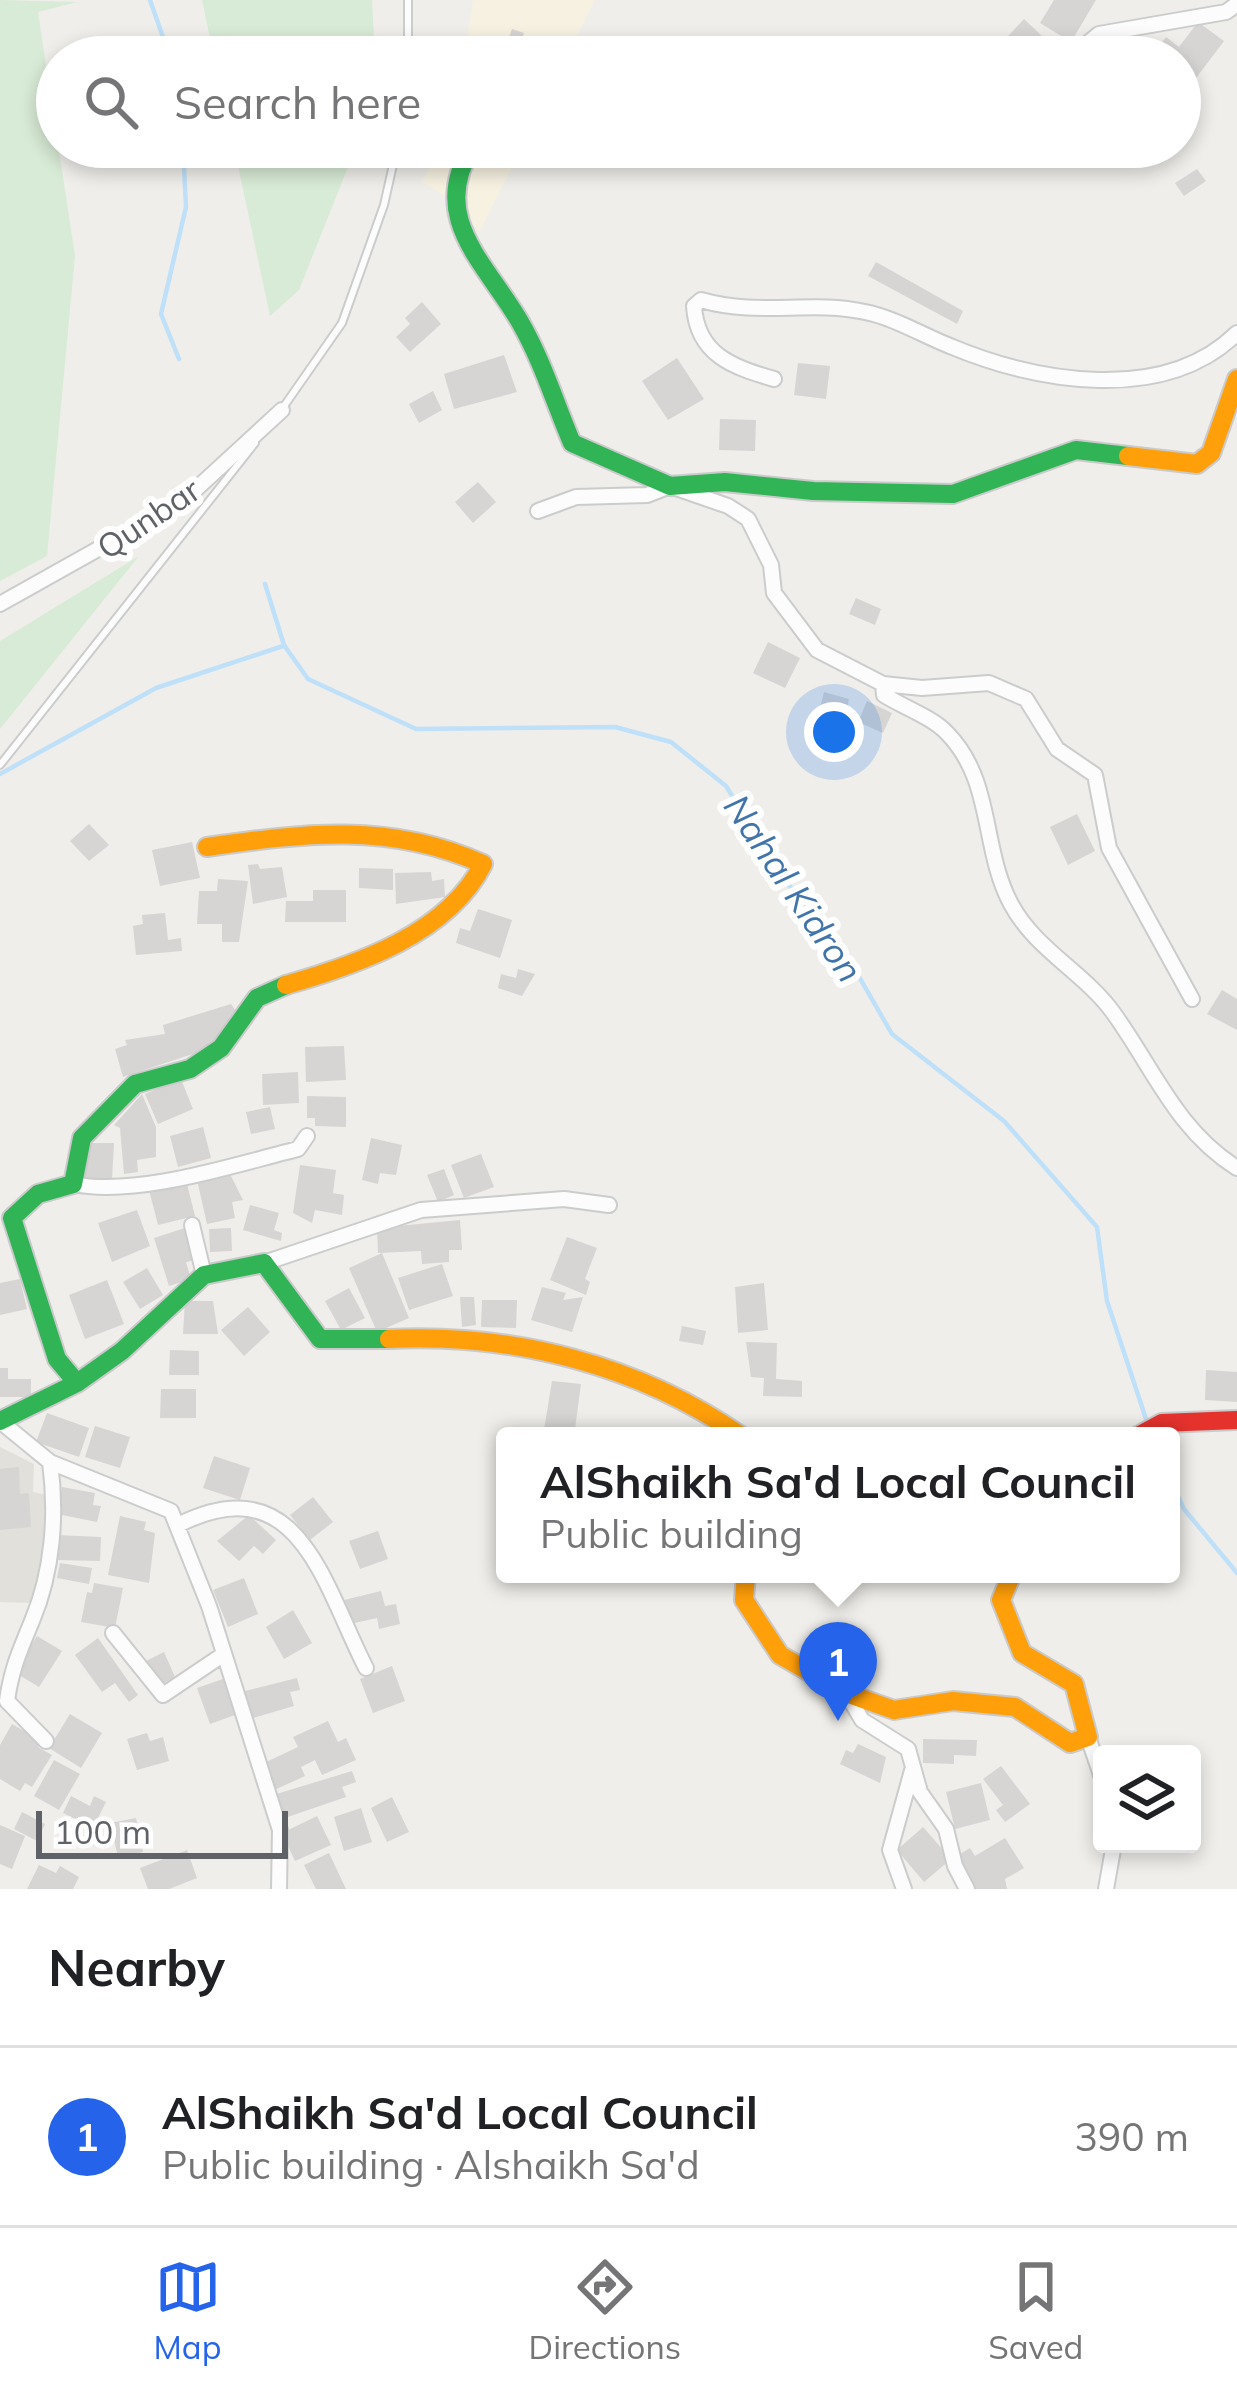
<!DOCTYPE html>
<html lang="en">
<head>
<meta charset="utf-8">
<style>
	:root { --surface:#fff; --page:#f2f2f2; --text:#202124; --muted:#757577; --line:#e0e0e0; --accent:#2563eb }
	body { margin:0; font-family:Mulish,sans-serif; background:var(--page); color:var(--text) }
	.controls { position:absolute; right:36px; bottom:36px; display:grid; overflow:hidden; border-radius:12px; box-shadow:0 6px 18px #0003 }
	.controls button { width:108px; height:108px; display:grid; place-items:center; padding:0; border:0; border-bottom:3px solid var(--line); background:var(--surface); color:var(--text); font:60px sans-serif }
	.scale { position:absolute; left:36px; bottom:30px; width:252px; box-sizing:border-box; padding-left:12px; border:6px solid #5f6368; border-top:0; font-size:33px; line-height:42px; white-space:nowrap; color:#5f6368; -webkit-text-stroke:9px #fff; paint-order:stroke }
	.you { position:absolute; left:834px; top:732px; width:42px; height:42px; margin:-30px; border:9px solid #fff; border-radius:50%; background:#1a73e8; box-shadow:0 0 0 18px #1a73e833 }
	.badge { display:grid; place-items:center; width:78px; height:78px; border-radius:50%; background:var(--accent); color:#fff; font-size:39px; font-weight:700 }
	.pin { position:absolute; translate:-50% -99px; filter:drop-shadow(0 3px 6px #0008) }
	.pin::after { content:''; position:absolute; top:63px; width:42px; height:36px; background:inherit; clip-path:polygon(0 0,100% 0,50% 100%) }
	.popup { position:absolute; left:496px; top:1427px; width:684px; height:156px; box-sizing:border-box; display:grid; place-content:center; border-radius:12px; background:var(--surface); filter:drop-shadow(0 3px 9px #0005); font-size:39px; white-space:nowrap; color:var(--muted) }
	.popup b { font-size:45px; color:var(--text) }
	.popup::after { content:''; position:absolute; left:50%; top:100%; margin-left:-24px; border:24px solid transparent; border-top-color:var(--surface) }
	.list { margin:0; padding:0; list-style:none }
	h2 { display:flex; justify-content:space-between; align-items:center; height:156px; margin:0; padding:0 48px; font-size:51px }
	h2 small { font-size:39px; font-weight:400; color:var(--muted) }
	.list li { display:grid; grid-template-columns:78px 1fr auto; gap:36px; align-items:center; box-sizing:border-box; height:180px; padding:0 48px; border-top:3px solid var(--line) }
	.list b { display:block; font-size:45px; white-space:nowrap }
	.list p { margin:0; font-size:39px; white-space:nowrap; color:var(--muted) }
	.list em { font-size:39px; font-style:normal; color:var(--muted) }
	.icon { flex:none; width:66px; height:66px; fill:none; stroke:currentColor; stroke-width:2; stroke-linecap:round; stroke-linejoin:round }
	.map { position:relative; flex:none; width:1237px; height:1889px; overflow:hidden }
	.search { position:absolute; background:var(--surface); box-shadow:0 6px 18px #0003; left:36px; right:36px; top:36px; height:132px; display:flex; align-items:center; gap:30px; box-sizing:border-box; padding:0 42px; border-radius:66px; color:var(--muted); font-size:45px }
	.sheet { height:336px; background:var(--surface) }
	nav { display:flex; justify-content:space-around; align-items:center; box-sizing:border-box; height:168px; border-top:3px solid var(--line); background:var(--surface); font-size:33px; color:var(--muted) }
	nav a { display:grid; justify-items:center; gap:6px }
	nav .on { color:var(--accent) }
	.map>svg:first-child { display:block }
	.education { fill:#e2e0da }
	.green { fill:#d8ebd6 }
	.sand { fill:#f6f1e1 }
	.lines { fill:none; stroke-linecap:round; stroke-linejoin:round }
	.stream { stroke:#bfe0f9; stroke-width:4.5 }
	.building { fill:#d6d5d3 }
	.lane-casing { stroke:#cbcccc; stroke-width:10 }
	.street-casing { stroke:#cbcccc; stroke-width:18 }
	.fast-casing { stroke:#cacacb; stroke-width:22 }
	.slow-casing { stroke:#cacacb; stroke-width:22 }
	.jam-casing { stroke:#cacacb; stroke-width:22 }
	.lane { stroke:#fdfcfc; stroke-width:6 }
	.street { stroke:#fdfcfc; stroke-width:14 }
	.fast { stroke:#30b455; stroke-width:18 }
	.slow { stroke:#ff9f0a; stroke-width:18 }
	.jam { stroke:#e5322d; stroke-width:18 }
	.labels { text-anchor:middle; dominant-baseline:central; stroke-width:12; stroke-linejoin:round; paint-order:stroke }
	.street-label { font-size:33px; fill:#5f6368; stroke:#fff }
	.water-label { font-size:36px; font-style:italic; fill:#4174aa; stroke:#fff }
</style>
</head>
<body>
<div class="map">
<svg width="1237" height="1889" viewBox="0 0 1237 1889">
	<rect width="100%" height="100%" fill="#efeeea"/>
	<!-- education -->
	<path class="education" d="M 0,1447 L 34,1464 L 33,1492 L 43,1494 L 52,1507 L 32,1603 L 0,1602 Z"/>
	<!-- green -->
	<path class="green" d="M 0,0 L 77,2 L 38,12 L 75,256 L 47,556 L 0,581 Z
		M 202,0 L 372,0 L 375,57 L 214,57 Z
		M 234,147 L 356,147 L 299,290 L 270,316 Z
		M 139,556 L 0,729 L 0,641 Z"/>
	<!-- sand -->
	<path class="sand" d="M 473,0 L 595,0 L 566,57 L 464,57 Z
		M 439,147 L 522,147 L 479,233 L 461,206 L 422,182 Z"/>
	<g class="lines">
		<!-- stream -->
		<path class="stream" d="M 150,0 L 170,57
			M 179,359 L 161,314 L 186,207 L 183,147
			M 265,584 L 284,645 L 308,679 L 416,729 L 615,727 L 671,742 L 726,786 L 781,875 L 854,968 L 892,1034 L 1004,1121 L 1097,1227 L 1107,1301 L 1147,1422
			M 0,774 L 156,688 L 283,646
			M 1171,1482 L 1184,1509 L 1237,1573"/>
	</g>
	<!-- building -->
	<path class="building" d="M 1054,0 L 1096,0 L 1071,42 L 1040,23 Z
		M 1024,19 L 1058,51 L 1053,57 L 1005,57 L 996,49 Z
		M 1198,22 L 1224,41 L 1187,90 L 1180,85 L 1180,57 L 1151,57 L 1166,37 L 1179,47 Z
		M 512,29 L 524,33 L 521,42 L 531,46 L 527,57 L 502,57 Z
		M 1116,35 L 1146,45 L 1141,57 L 1108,57 Z
		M 1197,169 L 1206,181 L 1184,196 L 1175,183 Z
		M 876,262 L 963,311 L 957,324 L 868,276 Z
		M 422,302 L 441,324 L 410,352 L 396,337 L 410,324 L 405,318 Z
		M 504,355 L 517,392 L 454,409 L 444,374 Z
		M 677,358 L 704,399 L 668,420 L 642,381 Z
		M 798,363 L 830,366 L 826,399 L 794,395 Z
		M 433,391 L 442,410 L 419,423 L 409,404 Z
		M 720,419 L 756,420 L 755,451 L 719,450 Z
		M 478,482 L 496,502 L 473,523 L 455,502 Z
		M 856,598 L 881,609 L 875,625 L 849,614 Z
		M 768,642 L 800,658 L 785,688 L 753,673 Z
		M 824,692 L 849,699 L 843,727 L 817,720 Z
		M 867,701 L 892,713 L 883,733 L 858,722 Z
		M 1077,814 L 1095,851 L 1068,865 L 1050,827 Z
		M 89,824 L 109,845 L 89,861 L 70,841 Z
		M 192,842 L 200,878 L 160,886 L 152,850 Z
		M 258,864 L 260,869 L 282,867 L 287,897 L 253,904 L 248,865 Z
		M 359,868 L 393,869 L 393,890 L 359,888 Z
		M 431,872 L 432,881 L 444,879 L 445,897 L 396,904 L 395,873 Z
		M 218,879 L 248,881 L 239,942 L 222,942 L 222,924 L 197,924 L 199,891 L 217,891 Z
		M 313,890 L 346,890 L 346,922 L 285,922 L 286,901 L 313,901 Z
		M 478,909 L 512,920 L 500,958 L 456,943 L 460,928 L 470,931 Z
		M 165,913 L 168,940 L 181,938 L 182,951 L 136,955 L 133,926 L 143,924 L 142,915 Z
		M 518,969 L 535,974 L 522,996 L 498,988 L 501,974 L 516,978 Z
		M 1222,990 L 1237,999 L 1237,1030 L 1207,1014 Z
		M 231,1004 L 240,1017 L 211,1048 L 123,1077 L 115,1049 L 127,1045 L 125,1040 L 165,1034 L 163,1025 Z
		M 344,1046 L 346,1080 L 306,1082 L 305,1047 Z
		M 298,1072 L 299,1103 L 263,1105 L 262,1074 Z
		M 181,1079 L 193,1109 L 158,1124 L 145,1094 Z
		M 142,1094 L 156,1127 L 156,1157 L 137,1160 L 138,1172 L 124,1174 L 120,1128 L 114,1125 Z
		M 307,1096 L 346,1097 L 346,1127 L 315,1126 L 315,1118 L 307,1118 Z
		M 270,1107 L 275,1129 L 251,1134 L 246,1112 Z
		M 203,1127 L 211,1158 L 178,1167 L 170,1136 Z
		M 371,1138 L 402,1145 L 396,1175 L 380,1173 L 378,1184 L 362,1180 Z
		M 85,1143 L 114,1143 L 112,1180 L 85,1180 Z
		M 481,1154 L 494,1187 L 464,1198 L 451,1165 Z
		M 300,1165 L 336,1170 L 333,1193 L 344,1195 L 342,1215 L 315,1210 L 312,1223 L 293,1213 Z
		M 444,1169 L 454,1195 L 438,1202 L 427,1175 Z
		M 230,1174 L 243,1200 L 232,1202 L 235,1218 L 207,1224 L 197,1180 Z
		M 186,1180 L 195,1216 L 158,1225 L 149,1190 Z
		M 250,1205 L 279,1213 L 274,1230 L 282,1233 L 281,1241 L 243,1230 Z
		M 137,1210 L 150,1246 L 112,1262 L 98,1223 Z
		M 460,1220 L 462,1250 L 449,1250 L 449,1262 L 422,1264 L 421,1251 L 378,1253 L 377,1228 Z
		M 185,1228 L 195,1260 L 186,1262 L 191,1279 L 169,1286 L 154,1238 Z
		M 231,1228 L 232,1251 L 210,1252 L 209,1229 Z
		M 567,1237 L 597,1248 L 585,1279 L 590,1282 L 586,1295 L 550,1280 Z
		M 382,1253 L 409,1318 L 377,1332 L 349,1268 Z
		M 442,1264 L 453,1296 L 409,1310 L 398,1278 Z
		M 147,1268 L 163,1295 L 140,1309 L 123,1282 Z
		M 20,1279 L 27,1309 L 0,1315 L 0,1283 Z
		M 107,1280 L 124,1324 L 85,1339 L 69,1295 Z
		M 764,1283 L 768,1330 L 738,1333 L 735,1287 Z
		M 542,1287 L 566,1293 L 563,1300 L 583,1297 L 572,1332 L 531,1320 Z
		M 349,1288 L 365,1318 L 341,1330 L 325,1301 Z
		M 460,1297 L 474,1297 L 476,1325 L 462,1327 Z
		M 482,1300 L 517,1300 L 516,1328 L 481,1327 Z
		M 185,1301 L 213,1301 L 218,1334 L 183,1334 Z
		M 248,1307 L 270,1332 L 244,1356 L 221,1330 Z
		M 682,1326 L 706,1331 L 703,1345 L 679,1341 Z
		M 746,1342 L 777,1343 L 776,1379 L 802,1381 L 802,1397 L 763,1396 L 764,1378 L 751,1377 Z
		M 170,1350 L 199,1351 L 199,1375 L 169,1375 Z
		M 0,1368 L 8,1368 L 8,1379 L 31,1379 L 31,1397 L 0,1397 Z
		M 1206,1370 L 1237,1372 L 1237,1402 L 1205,1400 Z
		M 552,1381 L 581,1384 L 574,1436 L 543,1436 Z
		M 161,1389 L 196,1389 L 196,1418 L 160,1418 Z
		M 47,1413 L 89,1428 L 79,1457 L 36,1442 Z
		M 95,1426 L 130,1437 L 120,1468 L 85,1457 Z
		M 214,1456 L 250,1468 L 240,1500 L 203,1488 Z
		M 19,1467 L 20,1494 L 29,1493 L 31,1527 L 0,1530 L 0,1469 Z
		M 62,1487 L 95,1493 L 93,1505 L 101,1506 L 97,1522 L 57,1514 Z
		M 313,1497 L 333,1522 L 310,1540 L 290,1515 Z
		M 249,1515 L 276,1540 L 263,1554 L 254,1546 L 239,1561 L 217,1541 Z
		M 120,1516 L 146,1522 L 144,1530 L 155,1533 L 149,1583 L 108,1575 Z
		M 378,1531 L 388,1559 L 360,1569 L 349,1541 Z
		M 57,1535 L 101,1537 L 100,1561 L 56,1560 Z
		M 60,1563 L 92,1568 L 89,1584 L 57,1578 Z
		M 244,1578 L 258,1614 L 228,1627 L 213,1590 Z
		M 94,1583 L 123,1588 L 115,1628 L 81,1622 L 87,1592 L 92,1593 Z
		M 381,1591 L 385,1606 L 396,1604 L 400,1624 L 379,1629 L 377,1618 L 350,1624 L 344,1600 Z
		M 293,1610 L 312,1643 L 284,1659 L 266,1627 Z
		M 37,1636 L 62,1651 L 39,1687 L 14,1672 Z
		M 98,1638 L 138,1695 L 129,1702 L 115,1683 L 102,1692 L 75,1655 Z
		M 164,1652 L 175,1677 L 158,1686 L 146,1661 Z
		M 392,1666 L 405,1701 L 373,1713 L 360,1679 Z
		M 297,1678 L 300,1690 L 290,1692 L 294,1706 L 250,1719 L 241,1692 Z
		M 223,1679 L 235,1715 L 210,1724 L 197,1688 Z
		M 70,1714 L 102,1733 L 81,1768 L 49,1748 Z
		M 328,1721 L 338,1742 L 346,1738 L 356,1760 L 322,1775 L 315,1760 L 301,1767 L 305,1776 L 272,1791 L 260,1765 L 298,1747 L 293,1737 Z
		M 12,1724 L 42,1741 L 38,1747 L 52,1755 L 32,1787 L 25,1783 L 20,1791 L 0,1779 L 0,1745 Z
		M 147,1733 L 150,1741 L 163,1737 L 169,1761 L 137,1770 L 127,1739 Z
		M 923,1739 L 977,1740 L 976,1756 L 954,1755 L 954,1764 L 923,1763 Z
		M 858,1744 L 886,1757 L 880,1783 L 840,1764 L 846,1750 L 853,1753 Z
		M 54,1760 L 80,1774 L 59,1810 L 34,1796 Z
		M 1001,1766 L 1030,1804 L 1005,1822 L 996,1810 L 1003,1805 L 983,1779 Z
		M 352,1771 L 356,1782 L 342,1787 L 346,1797 L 279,1820 L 270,1796 Z
		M 981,1783 L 990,1820 L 955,1829 L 946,1792 Z
		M 71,1796 L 90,1806 L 94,1796 L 106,1802 L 93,1828 L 63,1813 Z
		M 392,1797 L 409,1832 L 387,1842 L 371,1808 Z
		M 361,1808 L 372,1842 L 344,1851 L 334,1817 Z
		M 22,1812 L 45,1824 L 37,1841 L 14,1829 Z
		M 317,1816 L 331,1845 L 295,1861 L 282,1833 Z
		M 136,1818 L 143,1852 L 118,1857 L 110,1823 Z
		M 0,1825 L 25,1836 L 12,1869 L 0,1864 Z
		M 923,1827 L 951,1859 L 924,1882 L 897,1850 Z
		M 1005,1838 L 1024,1868 L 1005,1879 L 1007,1889 L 974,1889 L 955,1857 L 970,1848 L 975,1856 Z
		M 187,1850 L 197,1878 L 169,1889 L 148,1889 L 140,1868 Z
		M 329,1853 L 346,1889 L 316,1889 L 304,1865 Z
		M 39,1865 L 56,1873 L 60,1866 L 79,1877 L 73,1889 L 27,1889 Z"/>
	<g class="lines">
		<defs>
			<path id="lane" d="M 408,57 L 408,0
				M 282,409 L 342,323 L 384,205 L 397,147
				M 0,765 L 255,443"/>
			<path id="street" d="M 1071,57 L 1099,34 L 1226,12 L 1237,4
				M 935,147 L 954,155 L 998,147
				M 774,379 C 733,367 697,355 694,306 L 701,300 C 760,317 809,300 865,312 C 895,318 922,335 950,346 C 1036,382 1164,405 1237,333
				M 538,511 L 576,497 L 647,495 L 670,486 L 728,506 L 748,519 L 771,565 L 774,593 L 817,650 L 883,684 L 922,688 L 989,683 L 1026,699 L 1057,749 L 1095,775 L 1109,848 L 1192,999
				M 0,604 L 182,502 L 282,410
				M 883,684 L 884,695 C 903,707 932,717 947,733 C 994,781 981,848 1011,904 C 1035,949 1083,972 1112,1011 C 1153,1067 1176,1130 1237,1168
				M 73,1184 C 138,1197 233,1165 298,1149 L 307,1136
				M 192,1225 L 204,1275
				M 264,1263 L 421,1210 L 564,1199 L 609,1205
				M 1,1422 L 50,1462 L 171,1511 L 209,1606 L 280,1830 L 279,1889
				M 178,1525 C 299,1464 323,1584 366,1668
				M 113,1633 L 163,1695 L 224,1654
				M 846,1693 L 862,1720 L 908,1749 L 920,1792 L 946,1829 L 955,1866 L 967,1889
				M 1088,1737 L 1102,1778
				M 46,1741 L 7,1701 C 11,1670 20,1650 32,1621 C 53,1571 57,1514 50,1462
				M 904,1889 L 890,1850 L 913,1767
				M 1106,1889 L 1114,1844"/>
			<path id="fast" d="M 472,147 C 428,218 486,263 520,322 C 542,360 555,403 572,443 L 670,486 L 725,482 L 813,491 L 953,494 L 1076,450 L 1128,456
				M 77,1383 L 57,1359 L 12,1218 L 38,1194 L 73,1184 L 82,1138 L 135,1084 L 190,1069 L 221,1048 L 257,998 L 286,985
				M 0,1421 L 77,1383 L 122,1351 L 204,1275 L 264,1263 L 320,1339 L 389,1339"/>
			<path id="slow" d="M 1128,456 L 1197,464 L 1211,453 L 1237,379
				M 207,847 C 305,833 390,822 483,864 C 448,934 356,965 286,985
				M 389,1339 C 513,1333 639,1365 741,1436
				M 746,1574 L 744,1600 L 780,1655 L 846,1693 L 894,1710 L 953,1701 L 1015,1707 L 1070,1743 L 1088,1737 L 1074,1684 L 1022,1653 L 1001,1600 L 1012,1574"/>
			<path id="jam" d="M 1138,1436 L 1162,1423 L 1237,1420"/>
		</defs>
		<!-- lane casing -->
		<use href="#lane" class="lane-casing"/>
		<!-- street casing -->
		<use href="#street" class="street-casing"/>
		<!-- fast casing -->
		<use href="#fast" class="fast-casing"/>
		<!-- slow casing -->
		<use href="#slow" class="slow-casing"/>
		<!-- jam casing -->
		<use href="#jam" class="jam-casing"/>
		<!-- lane -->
		<use href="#lane" class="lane"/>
		<!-- street -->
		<use href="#street" class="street"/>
		<!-- fast -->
		<use href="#fast" class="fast"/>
		<!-- slow -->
		<use href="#slow" class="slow"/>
		<!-- jam -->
		<use href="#jam" class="jam"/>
	</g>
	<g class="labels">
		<!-- street labels -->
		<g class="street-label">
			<text transform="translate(148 518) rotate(-34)">Qunbar</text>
		</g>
		<!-- water labels -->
		<g class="water-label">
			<text transform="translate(794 888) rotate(56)">Nahal Kidron</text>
		</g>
	</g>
</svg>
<div class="controls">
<button><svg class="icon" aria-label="layers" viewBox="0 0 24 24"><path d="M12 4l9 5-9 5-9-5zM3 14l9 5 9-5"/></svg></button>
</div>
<div class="scale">100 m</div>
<div class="you"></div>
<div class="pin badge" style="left:838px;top:1721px">1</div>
<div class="popup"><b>AlShaikh Sa'd Local Council</b>Public building</div>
<div class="search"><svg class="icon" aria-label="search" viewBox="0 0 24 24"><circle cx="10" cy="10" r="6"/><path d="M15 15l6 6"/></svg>Search here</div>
</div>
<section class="sheet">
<h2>Nearby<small></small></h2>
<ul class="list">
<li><span class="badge">1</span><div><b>AlShaikh Sa'd Local Council</b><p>Public building · Alshaikh Sa'd</p></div><em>390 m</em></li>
</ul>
</section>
<nav>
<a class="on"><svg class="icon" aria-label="map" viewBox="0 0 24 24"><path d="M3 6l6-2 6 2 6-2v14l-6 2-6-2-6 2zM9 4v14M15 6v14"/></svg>Map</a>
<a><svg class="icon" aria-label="directions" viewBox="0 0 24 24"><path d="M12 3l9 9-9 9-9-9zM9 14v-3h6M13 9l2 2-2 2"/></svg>Directions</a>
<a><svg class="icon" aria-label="saved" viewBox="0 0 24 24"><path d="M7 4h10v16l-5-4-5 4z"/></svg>Saved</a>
</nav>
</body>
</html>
